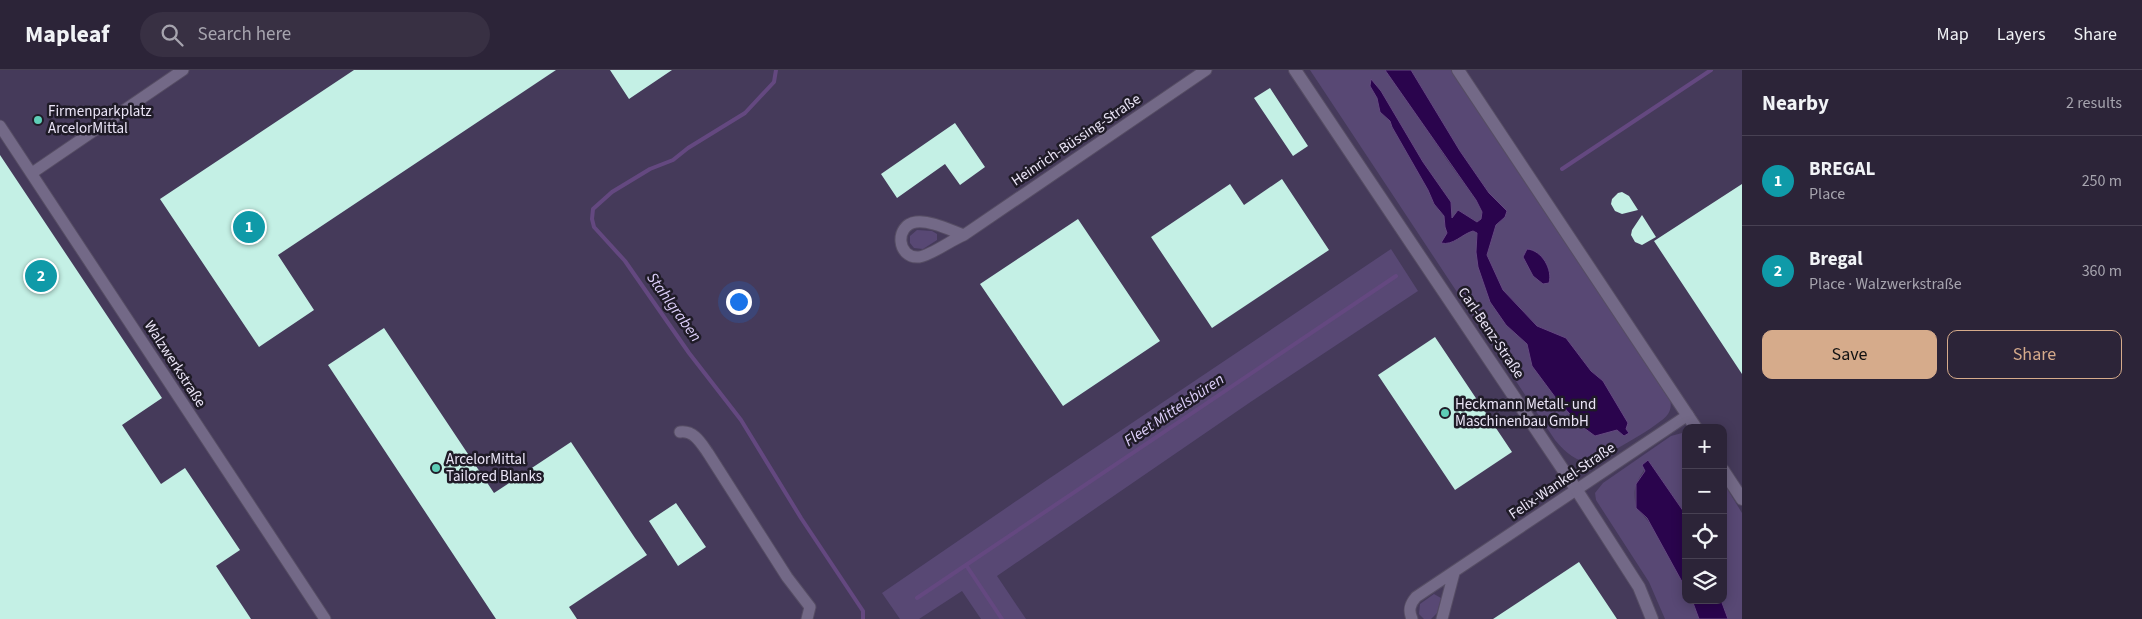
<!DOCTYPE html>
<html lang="en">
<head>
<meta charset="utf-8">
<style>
	:root { --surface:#2c2438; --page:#383043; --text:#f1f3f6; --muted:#a6a4ae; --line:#484153; --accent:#d6ab8b }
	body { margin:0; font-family:"Source Sans 3",sans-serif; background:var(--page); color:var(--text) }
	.controls { position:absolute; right:15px; bottom:15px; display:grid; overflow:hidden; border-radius:10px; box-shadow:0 2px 12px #0003 }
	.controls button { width:45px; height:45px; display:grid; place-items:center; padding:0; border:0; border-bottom:1px solid var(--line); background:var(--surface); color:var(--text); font:25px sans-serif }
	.you { position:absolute; left:738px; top:231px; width:18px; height:18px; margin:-12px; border:4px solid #fff; border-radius:50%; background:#1a73e8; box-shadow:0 0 0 8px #1a73e833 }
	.badge { display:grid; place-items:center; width:32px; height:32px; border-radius:50%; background:var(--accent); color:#fff; font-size:16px; font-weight:700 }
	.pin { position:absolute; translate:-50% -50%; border:2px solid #fff; box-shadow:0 1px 5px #0006 }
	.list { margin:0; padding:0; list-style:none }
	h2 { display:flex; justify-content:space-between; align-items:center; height:65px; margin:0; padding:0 20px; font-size:21px }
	h2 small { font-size:16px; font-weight:400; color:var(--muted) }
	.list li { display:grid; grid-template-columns:32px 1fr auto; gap:15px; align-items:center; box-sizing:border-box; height:90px; padding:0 20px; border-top:1px solid var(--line) }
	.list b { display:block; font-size:19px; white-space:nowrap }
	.list p { margin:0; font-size:16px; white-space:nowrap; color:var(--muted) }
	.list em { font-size:16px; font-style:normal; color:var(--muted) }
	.actions { display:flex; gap:10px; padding:15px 20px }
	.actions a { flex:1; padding:11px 0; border:1px solid var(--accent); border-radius:10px; text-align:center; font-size:18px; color:var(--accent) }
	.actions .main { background:var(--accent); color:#111 }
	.icon { flex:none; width:28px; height:28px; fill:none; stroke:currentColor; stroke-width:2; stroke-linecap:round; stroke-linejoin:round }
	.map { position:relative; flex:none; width:1742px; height:549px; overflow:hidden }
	header { display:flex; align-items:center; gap:30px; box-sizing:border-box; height:70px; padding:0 25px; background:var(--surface); border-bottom:1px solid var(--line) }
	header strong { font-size:24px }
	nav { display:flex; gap:28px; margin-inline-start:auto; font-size:18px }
	.search { width:350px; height:45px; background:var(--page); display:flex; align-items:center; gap:12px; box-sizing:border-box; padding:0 18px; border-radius:28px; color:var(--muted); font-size:19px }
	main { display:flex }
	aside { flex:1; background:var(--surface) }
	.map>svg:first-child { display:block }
	.built { fill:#453a5a; fill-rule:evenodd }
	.green { fill:#584874 }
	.water { fill:#2a044d; stroke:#644880 }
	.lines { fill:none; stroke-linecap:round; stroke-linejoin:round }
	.stream { stroke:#644880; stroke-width:4 }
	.building { fill:#c4f0e5 }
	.street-casing { stroke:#564d64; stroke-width:13 }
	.secondary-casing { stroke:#564d64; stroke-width:14 }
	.street { stroke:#736987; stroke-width:11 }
	.secondary { stroke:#736987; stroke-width:12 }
	.poi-dot { fill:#5eceb7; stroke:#1f1b27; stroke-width:2 }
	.labels { text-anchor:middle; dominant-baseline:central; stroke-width:5; stroke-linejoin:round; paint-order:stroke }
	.poi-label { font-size:15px; fill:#ebe5f7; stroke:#1f1b27; text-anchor:start }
	.street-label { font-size:15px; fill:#ebe5f7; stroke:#1f1b27 }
	.water-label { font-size:16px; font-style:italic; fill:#ddcffa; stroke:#1f1b27 }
</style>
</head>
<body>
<header>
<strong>Mapleaf</strong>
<div class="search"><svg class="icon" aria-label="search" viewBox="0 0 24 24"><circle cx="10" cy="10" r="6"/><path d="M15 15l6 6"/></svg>Search here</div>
<nav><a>Map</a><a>Layers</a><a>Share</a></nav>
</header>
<main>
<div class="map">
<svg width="1742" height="549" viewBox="0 0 1742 549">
	<rect width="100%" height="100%" fill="#3a304b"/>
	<!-- built -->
	<path class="built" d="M 0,0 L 1742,0 L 1742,549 L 0,549 ZM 1686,358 L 1723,358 L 1723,530 L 1686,530 Z"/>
	<!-- green -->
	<path class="green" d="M 1310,0 L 1385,0 L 1390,4 L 1447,90 L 1476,130 L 1482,142 L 1481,149 L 1477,152 L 1458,140 L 1452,149 L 1451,132 L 1423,92 L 1381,21 L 1371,10 L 1370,16 L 1377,28 L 1380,42 L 1390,51 L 1392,57 L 1428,120 L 1434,134 L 1444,146 L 1445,157 L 1448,163 L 1446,168 L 1454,171 L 1466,163 L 1473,161 L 1477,163 L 1476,182 L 1506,255 L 1527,274 L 1532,296 L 1617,360 L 1626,359 L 1603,311 L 1591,301 L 1566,269 L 1537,256 L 1503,220 L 1487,185 L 1496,155 L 1505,147 L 1507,141 L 1489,123 L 1460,81 L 1411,0 L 1451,0 L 1669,325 C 1671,331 1672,338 1668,344 C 1660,356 1608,383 1593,393 C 1576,392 1566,383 1555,370 Z
		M 917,160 L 932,161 L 937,164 L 937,170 L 923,179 L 914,178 L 910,173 L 910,166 Z
		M 1391,179 L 1418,221 L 1252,331 L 997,506 L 1026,549 L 981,549 L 962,521 L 919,549 L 900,549 L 882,523 L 1047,410 Z
		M 1682,363 L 1686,365 L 1686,445 L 1648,390 C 1646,399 1640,405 1637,413 C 1633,420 1635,430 1636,438 C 1654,453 1686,508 1686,530 L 1692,530 L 1699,549 L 1665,549 L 1649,512 L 1596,430 L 1595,423 L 1603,413 L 1671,366 Z
		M 1723,412 L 1742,443 L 1742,549 L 1728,549 L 1721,530 L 1723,530 Z
		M 1434,524 L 1441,528 L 1437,543 L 1431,549 L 1424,549 L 1419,544 L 1420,534 Z"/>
	<!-- water -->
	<path class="water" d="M 1385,0 L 1411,0 L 1460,81 L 1489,123 L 1507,141 L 1505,147 L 1496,155 L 1487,185 L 1503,220 L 1537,256 L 1566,268 L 1591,301 L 1603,311 L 1628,353 L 1626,359 L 1629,363 L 1624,366 L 1617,360 L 1595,366 L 1580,355 L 1558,331 L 1532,296 L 1527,274 L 1506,255 L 1490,232 L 1478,197 L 1476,182 L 1477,163 L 1473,161 C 1462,164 1453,176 1441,173 L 1447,163 L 1445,157 L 1444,146 L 1434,134 L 1428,120 L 1392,57 L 1390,51 L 1380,42 L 1377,28 L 1370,16 L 1371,9 L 1381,21 L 1423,92 L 1451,132 L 1452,148 L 1458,140 L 1477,152 L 1481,149 L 1482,142 L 1476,130 Z
		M 1527,179 C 1542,180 1553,200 1549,213 L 1543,214 L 1533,206 L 1523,187 Z
		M 1648,390 L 1686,445 L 1686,519 L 1647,448 L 1636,438 L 1636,414 L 1645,401 L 1642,395 Z
		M 1692,530 L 1721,530 L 1728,549 L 1699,549 Z"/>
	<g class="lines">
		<!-- stream -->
		<path class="stream" d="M 776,0 L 774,12 L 745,43 L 688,78 L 673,90 L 650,99 L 612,122 L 593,139 L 592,149 L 594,157 L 625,191 L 689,283 L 741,350 L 801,448 L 863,541 L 863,549
			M 1562,99 L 1711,0
			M 917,528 L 966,495
			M 1002,549 L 966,495 L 1396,206"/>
	</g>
	<!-- building -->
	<path class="building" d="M 354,0 L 556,0 L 278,185 L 314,240 L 259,277 L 160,129 Z
		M 610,0 L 672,0 L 629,29 Z
		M 1270,18 L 1308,76 L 1293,86 L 1254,28 Z
		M 955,53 L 985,97 L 960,115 L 945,94 L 897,128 L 881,104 Z
		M 0,85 L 162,328 L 122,355 L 161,414 L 185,398 L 240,480 L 216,496 L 251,549 L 0,549 Z
		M 1282,109 L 1329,180 L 1212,258 L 1151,167 L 1230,114 L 1244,135 Z
		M 1742,114 L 1742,304 L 1654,171 Z
		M 1622,122 L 1629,126 L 1638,140 L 1622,144 L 1615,141 L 1611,134 L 1612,129 L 1618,123 Z
		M 1642,145 L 1656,167 L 1642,175 L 1635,172 L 1631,165 L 1632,160 Z
		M 1078,149 L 1160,271 L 1063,336 L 980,214 Z
		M 384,258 L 494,423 L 571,372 L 635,468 L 647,485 L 569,537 L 577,549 L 496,549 L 328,295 Z
		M 1435,267 L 1512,382 L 1455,420 L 1378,305 Z
		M 676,433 L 706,477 L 678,496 L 649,451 Z
		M 1579,492 L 1617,549 L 1493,549 Z"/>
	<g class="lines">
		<defs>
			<path id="street" d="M 0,56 L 325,549
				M 32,103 L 183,0
				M 964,165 C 950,160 930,150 916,152 C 894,155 897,189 919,187 C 932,185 951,170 964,165 L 1206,0
				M 680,362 C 694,360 701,373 708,383 L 787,507 L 810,537 L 807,549
				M 1412,549 C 1408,540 1410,534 1416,527 L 1688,345
				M 1442,549 L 1454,503"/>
			<path id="secondary" d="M 1295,0 L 1576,419 L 1639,517 L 1652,549
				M 1458,0 L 1696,358
				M 1723,400 L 1742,429"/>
		</defs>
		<!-- street casing -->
		<use href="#street" class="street-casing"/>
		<!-- secondary casing -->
		<use href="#secondary" class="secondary-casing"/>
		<!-- street -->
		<use href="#street" class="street"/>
		<!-- secondary -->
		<use href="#secondary" class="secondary"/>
	</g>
	<!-- markers -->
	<g class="poi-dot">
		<circle cx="38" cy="50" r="5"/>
		<circle cx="1445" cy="343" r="5"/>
		<circle cx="436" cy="398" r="5"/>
	</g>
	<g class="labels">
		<!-- poi labels -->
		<g class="poi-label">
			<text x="48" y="41">Firmenparkplatz<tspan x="48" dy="17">ArcelorMittal</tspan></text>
			<text x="1455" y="334">Heckmann Metall- und<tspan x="1455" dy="17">Maschinenbau GmbH</tspan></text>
			<text x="446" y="389">ArcelorMittal<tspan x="446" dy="17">Tailored Blanks</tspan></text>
		</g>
		<!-- street labels -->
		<g class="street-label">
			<text transform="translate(1076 70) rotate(-34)">Heinrich-Büssing-Straße</text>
			<text transform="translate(1491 263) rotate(56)">Carl-Benz-Straße</text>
			<text transform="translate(175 294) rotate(57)">Walzwerkstraße</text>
			<text transform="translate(1562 411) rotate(-34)">Felix-Wankel-Straße</text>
		</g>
		<!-- water labels -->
		<g class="water-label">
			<text transform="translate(674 237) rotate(54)">Stahlgraben</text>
			<text transform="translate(1174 340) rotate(-34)">Fleet Mittelsbüren</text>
		</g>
	</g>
</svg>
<div class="controls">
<button>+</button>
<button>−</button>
<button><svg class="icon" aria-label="locate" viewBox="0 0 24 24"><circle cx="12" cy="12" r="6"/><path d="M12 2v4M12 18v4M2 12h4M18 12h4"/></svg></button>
<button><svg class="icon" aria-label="layers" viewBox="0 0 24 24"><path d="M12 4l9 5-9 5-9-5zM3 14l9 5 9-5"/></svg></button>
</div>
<div class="you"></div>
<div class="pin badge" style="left:249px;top:157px;background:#0f9aa8">1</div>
<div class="pin badge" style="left:41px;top:206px;background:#0f9aa8">2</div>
</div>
<aside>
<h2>Nearby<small>2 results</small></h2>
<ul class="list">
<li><span class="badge" style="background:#0f9aa8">1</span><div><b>BREGAL</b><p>Place</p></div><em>250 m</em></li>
<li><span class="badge" style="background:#0f9aa8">2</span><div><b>Bregal</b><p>Place · Walzwerkstraße</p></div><em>360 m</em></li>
</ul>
<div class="actions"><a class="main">Save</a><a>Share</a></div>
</aside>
</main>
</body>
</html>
